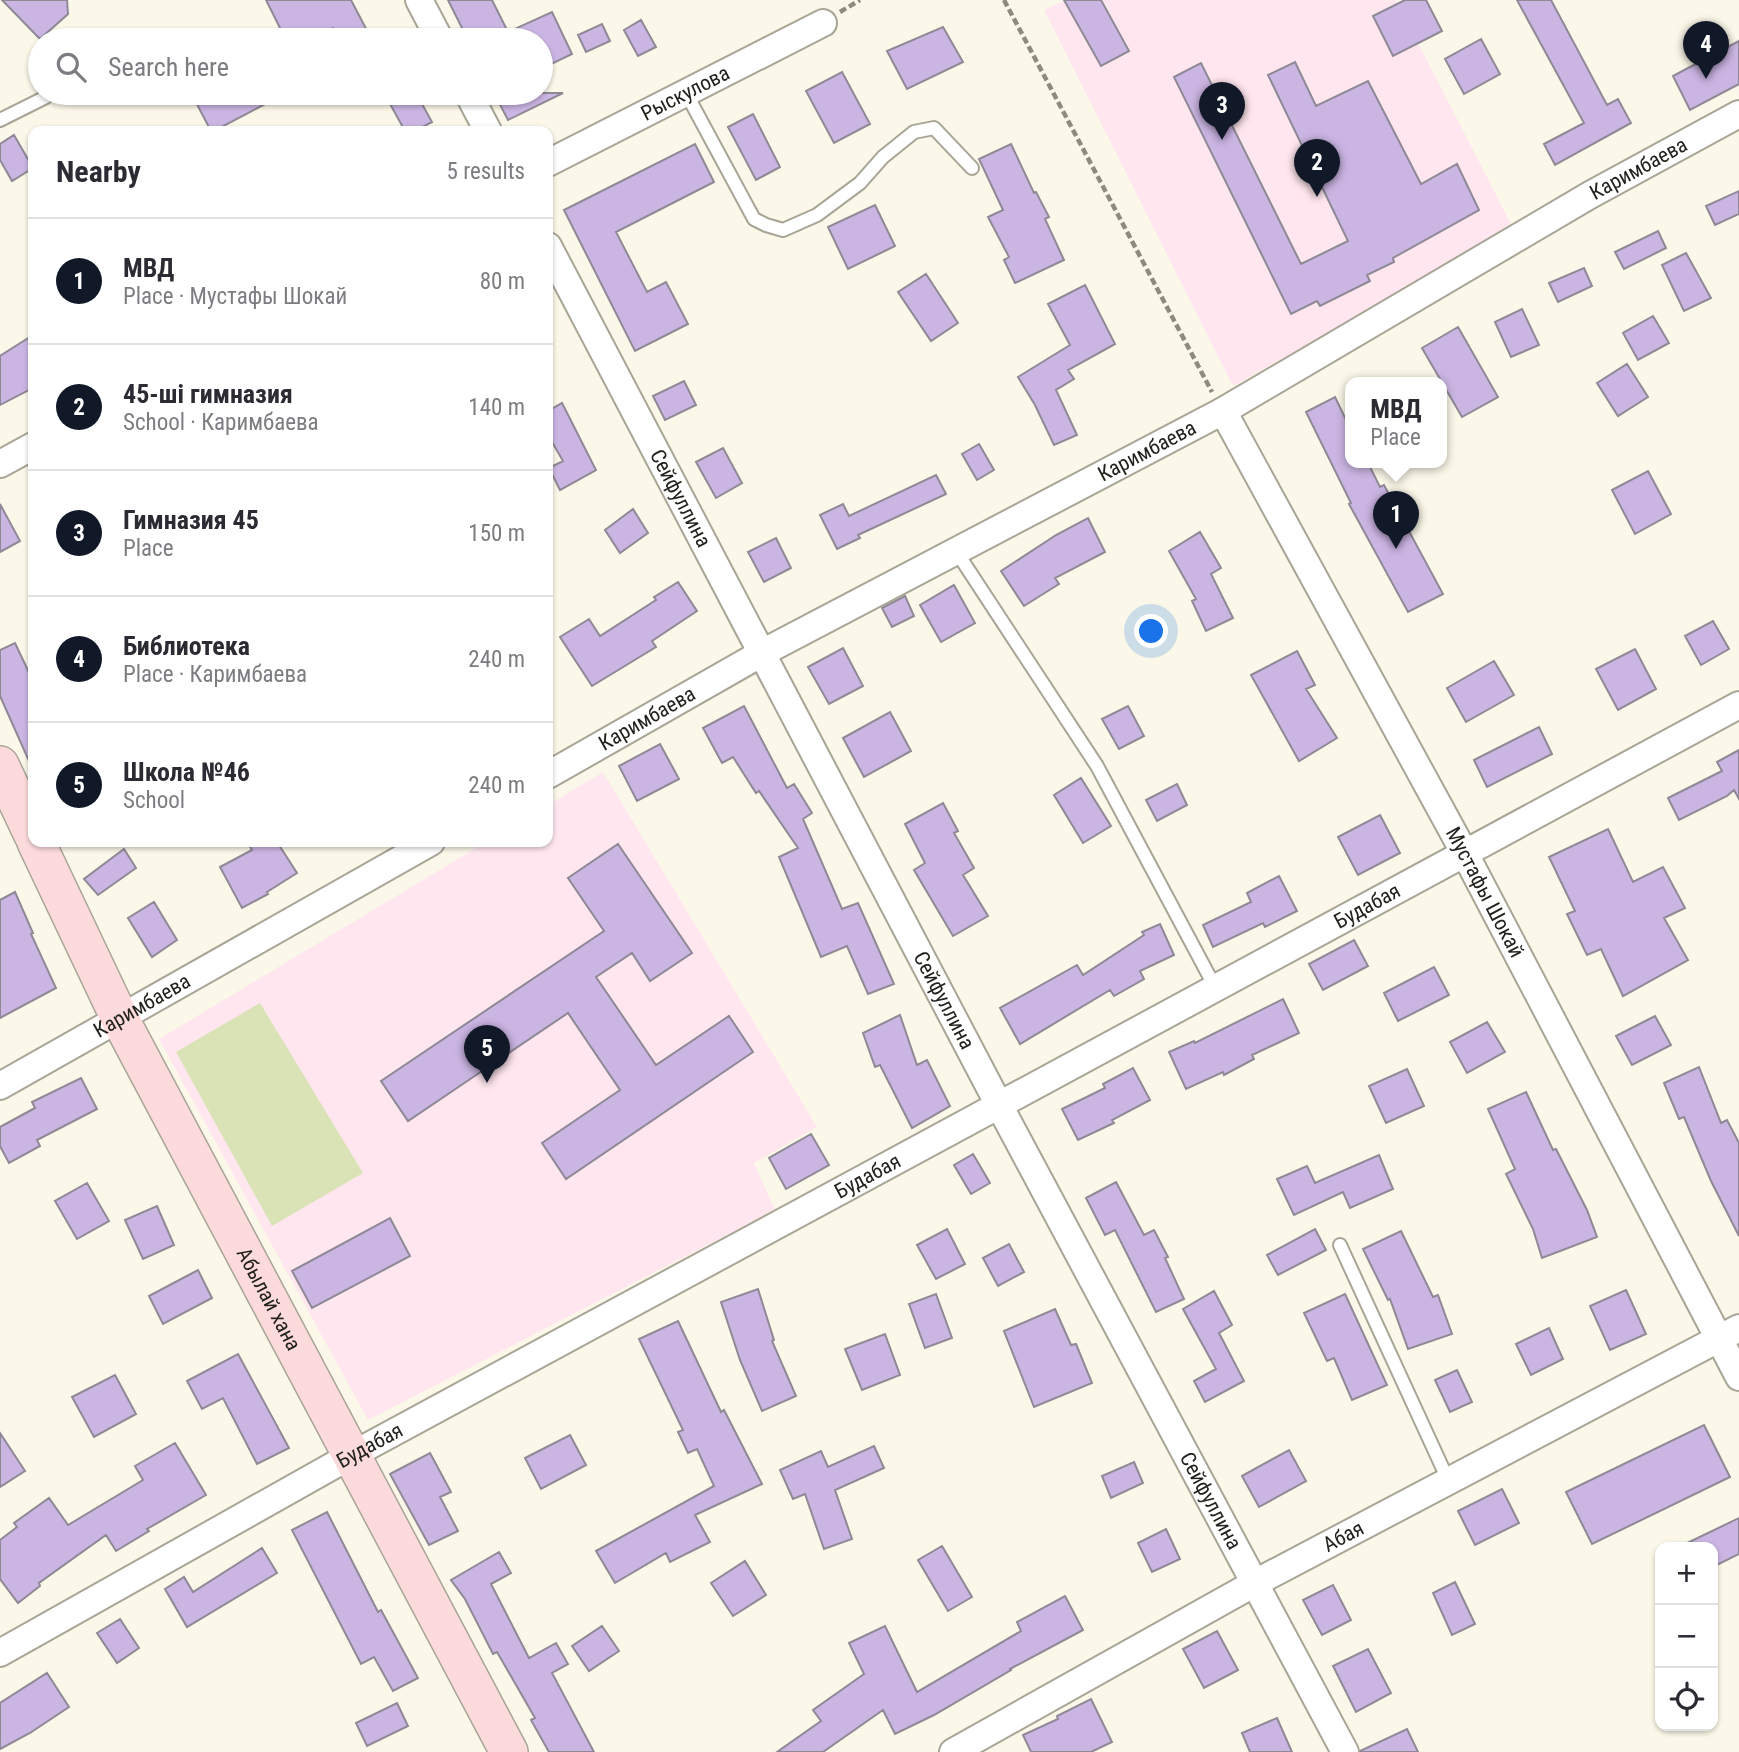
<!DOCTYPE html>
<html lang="en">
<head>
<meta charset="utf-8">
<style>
	:root { --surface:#fff; --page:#f2f2f3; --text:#2b2b33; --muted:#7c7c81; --line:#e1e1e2; --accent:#111827 }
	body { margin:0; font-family:"Roboto Condensed",sans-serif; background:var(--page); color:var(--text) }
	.controls { position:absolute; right:21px; bottom:21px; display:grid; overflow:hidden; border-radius:14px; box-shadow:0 2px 5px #0004 }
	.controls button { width:63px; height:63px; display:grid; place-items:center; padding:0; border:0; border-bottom:2px solid var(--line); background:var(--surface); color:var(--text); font:35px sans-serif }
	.you { position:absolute; left:1152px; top:632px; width:24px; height:24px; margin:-18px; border:5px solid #fff; border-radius:50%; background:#1a73e8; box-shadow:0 0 0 10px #1a73e833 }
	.badge { display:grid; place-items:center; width:46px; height:46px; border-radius:50%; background:var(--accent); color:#fff; font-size:23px; font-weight:700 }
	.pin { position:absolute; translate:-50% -58px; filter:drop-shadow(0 2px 4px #0008) }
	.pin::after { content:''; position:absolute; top:37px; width:24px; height:21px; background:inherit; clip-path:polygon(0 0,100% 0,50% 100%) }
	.popup { position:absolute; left:1345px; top:377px; width:102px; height:91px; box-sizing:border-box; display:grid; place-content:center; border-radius:14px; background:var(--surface); filter:drop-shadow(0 2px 5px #0005); font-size:23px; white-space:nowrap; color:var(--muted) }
	.popup b { font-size:26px; color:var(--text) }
	.popup::after { content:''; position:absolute; left:50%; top:100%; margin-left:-14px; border:14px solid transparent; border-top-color:var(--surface) }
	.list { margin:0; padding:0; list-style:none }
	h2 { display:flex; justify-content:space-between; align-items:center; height:91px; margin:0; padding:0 28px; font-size:30px }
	h2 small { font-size:23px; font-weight:400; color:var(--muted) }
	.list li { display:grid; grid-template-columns:46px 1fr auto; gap:21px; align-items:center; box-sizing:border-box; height:126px; padding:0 28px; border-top:2px solid var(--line) }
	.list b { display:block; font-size:26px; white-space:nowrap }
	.list p { margin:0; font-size:23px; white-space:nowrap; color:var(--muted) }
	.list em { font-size:23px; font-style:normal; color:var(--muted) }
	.icon { flex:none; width:38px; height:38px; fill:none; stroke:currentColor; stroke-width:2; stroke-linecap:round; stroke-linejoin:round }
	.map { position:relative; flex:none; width:1739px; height:1752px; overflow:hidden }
	.search { position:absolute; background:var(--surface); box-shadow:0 2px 5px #0004; left:28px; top:28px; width:525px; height:77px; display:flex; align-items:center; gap:18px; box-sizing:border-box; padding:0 24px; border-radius:38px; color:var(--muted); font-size:26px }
	.panel { position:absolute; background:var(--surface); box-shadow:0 2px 5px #0004; left:28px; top:126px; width:525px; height:721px; border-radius:14px }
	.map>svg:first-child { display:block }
	.commercial { fill:#ffe6ef }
	.green { fill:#dae3b6 }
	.building { fill:#cbb5e3; stroke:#8f8996; stroke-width:2 }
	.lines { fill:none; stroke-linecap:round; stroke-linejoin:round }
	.lane-casing { stroke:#a8a597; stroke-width:16 }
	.street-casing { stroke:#a8a597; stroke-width:30 }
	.secondary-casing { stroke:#a8a597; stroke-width:40 }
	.path { stroke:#8d8a80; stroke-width:4.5; stroke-dasharray:7 3.5; stroke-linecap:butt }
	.lane { stroke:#fff; stroke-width:12 }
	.street { stroke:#fff; stroke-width:26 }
	.secondary { stroke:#fddbdc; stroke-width:37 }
	.labels { text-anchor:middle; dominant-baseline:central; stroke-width:6; stroke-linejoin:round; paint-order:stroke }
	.street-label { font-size:21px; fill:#23211c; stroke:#fbf8e9 }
</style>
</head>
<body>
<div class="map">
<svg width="1739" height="1752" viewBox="0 0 1739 1752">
	<rect width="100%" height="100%" fill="#fbf8e9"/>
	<!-- commercial -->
	<path class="commercial" d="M 1065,0 L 1396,0 L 1512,226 L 1433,274 L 1233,386 L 1044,10 Z
		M 603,772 L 817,1127 L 754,1163 L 775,1210 L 368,1420 L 159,1039 L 486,842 L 548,842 L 548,805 Z"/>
	<!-- green -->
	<path class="green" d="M 260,1003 L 363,1173 L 272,1226 L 176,1052 Z"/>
	<!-- building -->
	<path class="building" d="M 2,0 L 67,0 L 68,14 L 40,39 Z
		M 266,0 L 351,0 L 372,40 L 339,40 L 333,28 L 308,40 L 286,40 Z
		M 448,0 L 492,0 L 508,32 L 552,12 L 572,54 L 541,69 L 541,40 L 468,40 Z
		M 1064,0 L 1101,0 L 1129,51 L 1101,66 Z
		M 1405,0 L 1426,0 L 1442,31 L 1393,56 L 1373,16 Z
		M 1517,0 L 1551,0 L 1607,105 L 1618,99 L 1631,123 L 1555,165 L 1544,144 L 1584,123 Z
		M 641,20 L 656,47 L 638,56 L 624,30 Z
		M 602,24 L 610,41 L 586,52 L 578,35 Z
		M 943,27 L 963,62 L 907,89 L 887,51 Z
		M 1481,39 L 1500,74 L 1464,94 L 1445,59 Z
		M 1739,41 L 1739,84 L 1690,110 L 1673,76 Z
		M 1295,62 L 1316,106 L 1368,81 L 1421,184 L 1457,164 L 1479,210 L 1393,258 L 1394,262 L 1367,275 L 1370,281 L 1320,306 L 1317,301 L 1291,314 L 1174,77 L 1201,63 L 1301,264 L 1348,241 L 1268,75 Z
		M 842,72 L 870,124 L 834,143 L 806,91 Z
		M 191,93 L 286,93 L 214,131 L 211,131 Z
		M 384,93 L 416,93 L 432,122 L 415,131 L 405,131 Z
		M 494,93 L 563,93 L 508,120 Z
		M 753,114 L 780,167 L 756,180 L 728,127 Z
		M 14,135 L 33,168 L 12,181 L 0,160 L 0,144 Z
		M 695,144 L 714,182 L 616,232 L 647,292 L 666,282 L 688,324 L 635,351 L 564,210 Z
		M 1011,144 L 1034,193 L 1036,192 L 1049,217 L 1045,219 L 1064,260 L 1015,283 L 1004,260 L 1009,257 L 988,217 L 1003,210 L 979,159 Z
		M 1739,191 L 1739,214 L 1715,225 L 1706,206 Z
		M 875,205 L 895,246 L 848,269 L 828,227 Z
		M 1658,231 L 1666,248 L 1624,269 L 1615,252 Z
		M 1686,253 L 1711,298 L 1684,311 L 1662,265 Z
		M 1584,268 L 1592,286 L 1558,302 L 1549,283 Z
		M 926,274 L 958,323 L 931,341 L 898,292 Z
		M 1085,285 L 1115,344 L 1068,370 L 1074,379 L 1056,390 L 1077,435 L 1054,445 L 1035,405 L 1018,377 L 1070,345 L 1048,304 Z
		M 1522,309 L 1539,345 L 1511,357 L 1495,322 Z
		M 1653,316 L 1669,343 L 1638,360 L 1623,333 Z
		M 1458,327 L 1498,397 L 1462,417 L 1422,348 Z
		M 33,335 L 33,388 L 0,405 L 0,356 Z
		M 1627,364 L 1648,397 L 1618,416 L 1597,383 Z
		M 684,381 L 696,405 L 665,420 L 653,396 Z
		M 1335,397 L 1350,428 L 1350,463 L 1368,463 L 1380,487 L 1384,485 L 1443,594 L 1408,612 L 1349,504 L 1351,503 L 1306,412 Z
		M 562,403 L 596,470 L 560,490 L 549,468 L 563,461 L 548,435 L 548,411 Z
		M 979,444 L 994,470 L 977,480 L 962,454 Z
		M 723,448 L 742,483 L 716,498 L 696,462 Z
		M 1648,471 L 1671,514 L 1635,534 L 1612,490 Z
		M 936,475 L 946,494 L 858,535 L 860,538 L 837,549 L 820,515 L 843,504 L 849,516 Z
		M 0,504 L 20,541 L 0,552 Z
		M 633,509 L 648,533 L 620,553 L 605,530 Z
		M 1088,518 L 1105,552 L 1055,578 L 1059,584 L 1024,606 L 1001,571 L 1056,535 Z
		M 1200,532 L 1221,568 L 1211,574 L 1233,618 L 1206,631 L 1192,601 L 1196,599 L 1169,551 Z
		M 776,538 L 791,568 L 764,582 L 748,552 Z
		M 678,582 L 697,611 L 652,641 L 656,647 L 592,686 L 560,637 L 589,619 L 600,636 L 656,600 L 654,597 Z
		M 954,585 L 975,623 L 941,642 L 920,605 Z
		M 905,596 L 914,616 L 892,627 L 882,608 Z
		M 1713,621 L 1729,649 L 1701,665 L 1685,636 Z
		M 15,643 L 33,681 L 33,770 L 0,696 L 0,650 Z
		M 843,648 L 863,686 L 829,704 L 808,667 Z
		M 1635,649 L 1656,689 L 1618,710 L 1596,669 Z
		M 1297,651 L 1315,685 L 1306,689 L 1337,738 L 1299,761 L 1251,675 Z
		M 1494,661 L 1514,695 L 1466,722 L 1447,688 Z
		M 744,706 L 787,788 L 794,784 L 812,813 L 803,819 L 842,909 L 858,903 L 894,984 L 868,994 L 847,946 L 821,957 L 779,857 L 798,848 L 759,791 L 756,793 L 733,757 L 722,763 L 703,728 Z
		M 1128,706 L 1144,736 L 1119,749 L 1102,719 Z
		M 890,712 L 911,751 L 864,777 L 843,738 Z
		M 1539,727 L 1552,754 L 1487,787 L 1474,760 Z
		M 660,744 L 679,779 L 637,801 L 619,766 Z
		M 1739,750 L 1739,799 L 1734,790 L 1727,796 L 1679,820 L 1668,798 L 1722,771 L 1717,762 Z
		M 1081,778 L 1111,826 L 1083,843 L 1054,795 Z
		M 1177,784 L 1187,805 L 1157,821 L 1146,800 Z
		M 943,803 L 958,831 L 954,833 L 974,868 L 963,875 L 988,916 L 953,936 L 914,870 L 925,863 L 905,824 Z
		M 1380,815 L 1400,853 L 1358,875 L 1338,837 Z
		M 1608,829 L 1633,882 L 1663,867 L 1685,908 L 1664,918 L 1688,960 L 1623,996 L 1601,949 L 1587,955 L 1567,914 L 1575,911 L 1549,857 Z
		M 247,842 L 277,842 L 297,873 L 267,892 L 268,894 L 242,908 L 220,867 L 252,850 Z
		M 618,844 L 692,953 L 650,981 L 632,953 L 596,977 L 656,1065 L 729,1016 L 753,1052 L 566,1179 L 542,1143 L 620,1090 L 568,1013 L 408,1121 L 381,1081 L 604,931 L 568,878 Z
		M 124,849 L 136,868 L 98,895 L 84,879 Z
		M 1279,876 L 1297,911 L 1265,927 L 1263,923 L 1213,947 L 1203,925 L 1251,902 L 1247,893 Z
		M 15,892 L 33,933 L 31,934 L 56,988 L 0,1018 L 0,900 Z
		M 154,902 L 177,940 L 152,957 L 128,918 Z
		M 1160,924 L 1174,955 L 1140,971 L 1144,979 L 1114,996 L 1110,990 L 1020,1044 L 1000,1008 L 1077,965 L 1083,975 L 1144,935 L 1142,932 Z
		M 1354,940 L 1368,966 L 1323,990 L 1309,964 Z
		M 1434,967 L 1449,995 L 1398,1021 L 1384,993 Z
		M 1283,999 L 1299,1033 L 1252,1055 L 1254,1059 L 1224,1075 L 1223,1072 L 1186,1089 L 1169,1052 L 1194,1041 L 1195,1043 Z
		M 900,1015 L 917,1065 L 927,1060 L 950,1106 L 912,1128 L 880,1065 L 875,1067 L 863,1033 Z
		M 1655,1016 L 1671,1045 L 1632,1065 L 1616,1036 Z
		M 1487,1022 L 1505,1052 L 1467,1073 L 1450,1042 Z
		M 1699,1067 L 1721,1123 L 1727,1120 L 1739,1143 L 1739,1236 L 1711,1181 L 1684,1117 L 1679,1119 L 1664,1083 Z
		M 1133,1068 L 1150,1100 L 1112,1120 L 1114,1123 L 1078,1140 L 1062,1109 L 1105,1088 L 1103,1084 Z
		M 1407,1069 L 1424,1106 L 1386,1123 L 1369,1086 Z
		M 81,1078 L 97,1109 L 37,1140 L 40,1146 L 9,1163 L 0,1146 L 0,1127 L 35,1108 L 32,1102 Z
		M 1526,1092 L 1553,1150 L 1556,1149 L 1587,1210 L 1597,1237 L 1542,1258 L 1533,1229 L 1506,1174 L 1515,1169 L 1488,1109 Z
		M 811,1134 L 829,1165 L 786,1189 L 769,1158 Z
		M 973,1154 L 990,1183 L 971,1194 L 954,1165 Z
		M 1379,1155 L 1393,1189 L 1350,1208 L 1343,1192 L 1294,1215 L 1277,1179 L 1307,1166 L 1315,1183 Z
		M 1116,1182 L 1144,1235 L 1154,1230 L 1168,1257 L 1165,1258 L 1184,1299 L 1156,1312 L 1115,1230 L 1105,1235 L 1086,1198 Z
		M 87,1183 L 109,1221 L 77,1239 L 55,1201 Z
		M 157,1206 L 174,1245 L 143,1259 L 125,1220 Z
		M 390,1218 L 410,1256 L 312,1308 L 292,1271 Z
		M 947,1229 L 965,1264 L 936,1279 L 917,1245 Z
		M 1315,1229 L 1326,1250 L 1278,1275 L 1267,1255 Z
		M 1401,1231 L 1433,1297 L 1438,1295 L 1452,1334 L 1408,1349 L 1390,1299 L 1388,1300 L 1363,1249 Z
		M 1009,1244 L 1024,1272 L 998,1286 L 983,1258 Z
		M 198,1270 L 212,1298 L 163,1324 L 149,1296 Z
		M 758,1289 L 774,1340 L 772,1341 L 796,1396 L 762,1411 L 740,1360 L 721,1302 Z
		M 1626,1290 L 1646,1334 L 1610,1350 L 1590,1306 Z
		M 1214,1291 L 1232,1325 L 1219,1333 L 1244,1381 L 1205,1402 L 1194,1381 L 1216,1369 L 1183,1309 Z
		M 936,1294 L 952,1338 L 925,1348 L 909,1304 Z
		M 1345,1294 L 1387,1385 L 1352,1400 L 1334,1358 L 1327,1361 L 1304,1313 Z
		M 1055,1309 L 1071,1345 L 1076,1344 L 1092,1383 L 1034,1407 L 1004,1331 Z
		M 678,1321 L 721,1412 L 724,1410 L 762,1484 L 695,1515 L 710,1542 L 670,1562 L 666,1553 L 615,1583 L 596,1551 L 714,1486 L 697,1449 L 688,1453 L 678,1432 L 683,1430 L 639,1339 Z
		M 1549,1328 L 1563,1359 L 1531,1375 L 1516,1344 Z
		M 885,1334 L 900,1375 L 862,1390 L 845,1349 Z
		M 238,1354 L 289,1448 L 257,1464 L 223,1398 L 202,1409 L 187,1381 Z
		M 1457,1370 L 1472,1402 L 1450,1412 L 1435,1380 Z
		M 115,1375 L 136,1414 L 94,1437 L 72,1397 Z
		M 1704,1425 L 1730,1477 L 1592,1544 L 1566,1492 Z
		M 0,1433 L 25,1471 L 0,1487 Z
		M 570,1435 L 586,1465 L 541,1489 L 525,1458 Z
		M 175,1443 L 206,1495 L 147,1529 L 149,1531 L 116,1551 L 106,1535 L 39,1583 L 40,1586 L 18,1603 L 0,1579 L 0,1540 L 17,1527 L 14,1523 L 49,1498 L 68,1525 L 143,1480 L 135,1466 Z
		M 874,1446 L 884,1468 L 835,1490 L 852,1539 L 824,1549 L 805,1494 L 793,1499 L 780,1470 L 821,1451 L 828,1467 Z
		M 1289,1450 L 1306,1481 L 1259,1507 L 1242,1476 Z
		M 430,1453 L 451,1492 L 440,1497 L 458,1531 L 429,1545 L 390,1474 Z
		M 1134,1462 L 1143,1483 L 1111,1498 L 1102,1476 Z
		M 1502,1489 L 1519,1523 L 1475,1545 L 1458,1511 Z
		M 327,1512 L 378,1612 L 381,1610 L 418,1678 L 393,1691 L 374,1657 L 361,1664 L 292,1530 Z
		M 1739,1518 L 1739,1554 L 1713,1567 L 1713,1547 L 1679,1547 Z
		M 1166,1529 L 1180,1559 L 1152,1572 L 1138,1543 Z
		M 942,1546 L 972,1597 L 948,1611 L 918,1560 Z
		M 262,1548 L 277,1573 L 187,1627 L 165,1589 L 184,1577 L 193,1592 Z
		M 499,1552 L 511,1573 L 491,1584 L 529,1658 L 556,1643 L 568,1664 L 552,1673 L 594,1752 L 549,1752 L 531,1720 L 535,1718 L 497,1652 L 493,1654 L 465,1599 L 451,1580 Z
		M 745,1561 L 766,1595 L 733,1616 L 711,1583 Z
		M 1455,1582 L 1475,1624 L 1452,1635 L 1433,1593 Z
		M 1333,1585 L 1351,1620 L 1322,1635 L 1303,1600 Z
		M 1065,1596 L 1083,1630 L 1010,1669 L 1011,1670 L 934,1715 L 895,1734 L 883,1710 L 823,1752 L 777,1752 L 821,1721 L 813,1710 L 864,1674 L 849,1643 L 885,1626 L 917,1692 L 1021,1631 L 1017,1622 Z
		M 120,1619 L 139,1648 L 117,1663 L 97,1633 Z
		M 602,1626 L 619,1651 L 589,1671 L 572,1646 Z
		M 1217,1631 L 1238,1670 L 1204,1688 L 1183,1649 Z
		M 1368,1649 L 1391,1693 L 1356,1712 L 1333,1666 Z
		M 47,1673 L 69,1707 L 30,1733 L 0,1749 L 0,1703 Z
		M 1091,1699 L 1112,1742 L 1091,1752 L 1031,1752 L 1023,1735 L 1058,1719 L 1057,1716 Z
		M 397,1703 L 408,1726 L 367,1746 L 356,1723 Z
		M 1277,1718 L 1292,1752 L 1250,1752 L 1242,1733 Z
		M 1407,1729 L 1418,1752 L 1361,1752 L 1360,1751 Z"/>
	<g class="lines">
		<defs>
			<path id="lane" d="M 686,93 L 754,219 L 766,225 L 783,230 L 817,215 L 860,183 L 883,157 L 914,132 L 934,128 L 972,168
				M 0,120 L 46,97
				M 956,551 L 1097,766 L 1215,987
				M 1340,1245 L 1449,1482"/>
			<g id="street">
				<path d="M 419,0 L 440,40"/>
				<path d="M 468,93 L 488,131"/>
				<path id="s1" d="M 548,163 L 823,23"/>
				<path id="s2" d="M 548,246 L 999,1105 L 1345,1752"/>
				<path id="s3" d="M 1223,411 L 1464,852 L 1739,1377"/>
				<path d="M 0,464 L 33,446"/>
				<path id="s4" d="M 548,775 L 762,653 L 1223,411 L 1590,195 L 1739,114"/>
				<path id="s5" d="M 0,1086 L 431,842"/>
				<path id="s6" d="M 0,1653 L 352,1455 L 1739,705"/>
				<path id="s7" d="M 953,1752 L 1255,1583 L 1739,1328"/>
			</g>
			<g id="secondary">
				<path d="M 0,765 L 33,835"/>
				<path id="s8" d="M 36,842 L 120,1019 L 509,1752"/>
			</g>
		</defs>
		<!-- lane casing -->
		<use href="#lane" class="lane-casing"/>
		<!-- street casing -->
		<use href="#street" class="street-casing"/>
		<!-- secondary casing -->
		<use href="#secondary" class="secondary-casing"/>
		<!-- path -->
		<path class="path" d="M 1004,0 L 1212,392
			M 840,12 L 860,0"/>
		<!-- lane -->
		<use href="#lane" class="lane"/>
		<!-- street -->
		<use href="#street" class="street"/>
		<!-- secondary -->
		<use href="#secondary" class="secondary"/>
	</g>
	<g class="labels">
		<!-- street labels -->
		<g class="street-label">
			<text stroke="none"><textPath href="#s1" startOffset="154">Рыскулова</textPath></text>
			<text stroke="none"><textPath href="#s4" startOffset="1248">Каримбаева</textPath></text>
			<text stroke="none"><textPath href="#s4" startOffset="681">Каримбаева</textPath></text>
			<text stroke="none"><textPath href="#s2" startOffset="285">Сейфуллина</textPath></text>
			<text stroke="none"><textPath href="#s4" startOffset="114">Каримбаева</textPath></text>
			<text stroke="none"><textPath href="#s3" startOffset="548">Мустафы Шокай</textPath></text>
			<text stroke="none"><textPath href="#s6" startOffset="1558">Будабая</textPath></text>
			<text stroke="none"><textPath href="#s2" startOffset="852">Сейфуллина</textPath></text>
			<text stroke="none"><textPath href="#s5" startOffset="163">Каримбаева</textPath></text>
			<text stroke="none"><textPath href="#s6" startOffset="990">Будабая</textPath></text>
			<text stroke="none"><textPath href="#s8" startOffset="513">Абылай хана</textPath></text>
			<text stroke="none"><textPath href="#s6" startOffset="424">Будабая</textPath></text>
			<text stroke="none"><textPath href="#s2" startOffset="1419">Сейфуллина</textPath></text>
			<text stroke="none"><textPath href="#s7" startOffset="446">Абая</textPath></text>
		</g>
	</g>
</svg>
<div class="controls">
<button>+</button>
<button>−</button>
<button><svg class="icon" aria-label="locate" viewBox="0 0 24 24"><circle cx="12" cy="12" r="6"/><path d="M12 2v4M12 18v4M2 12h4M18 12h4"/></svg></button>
</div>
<div class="you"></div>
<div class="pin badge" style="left:1396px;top:549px">1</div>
<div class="popup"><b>МВД</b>Place</div>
<div class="pin badge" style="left:1317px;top:197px">2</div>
<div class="pin badge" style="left:1222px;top:140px">3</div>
<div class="pin badge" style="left:1706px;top:79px">4</div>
<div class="pin badge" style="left:487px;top:1083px">5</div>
<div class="search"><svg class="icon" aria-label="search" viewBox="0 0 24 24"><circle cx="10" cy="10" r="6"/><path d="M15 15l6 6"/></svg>Search here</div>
<section class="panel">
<h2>Nearby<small>5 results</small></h2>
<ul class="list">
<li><span class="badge">1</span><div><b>МВД</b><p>Place · Мустафы Шокай</p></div><em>80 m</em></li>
<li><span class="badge">2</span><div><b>45-ші гимназия</b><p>School · Каримбаева</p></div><em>140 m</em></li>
<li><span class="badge">3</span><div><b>Гимназия 45</b><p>Place</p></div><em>150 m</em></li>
<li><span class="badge">4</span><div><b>Библиотека</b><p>Place · Каримбаева</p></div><em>240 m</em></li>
<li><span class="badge">5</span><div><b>Школа №46</b><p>School</p></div><em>240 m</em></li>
</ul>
</section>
</div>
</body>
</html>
